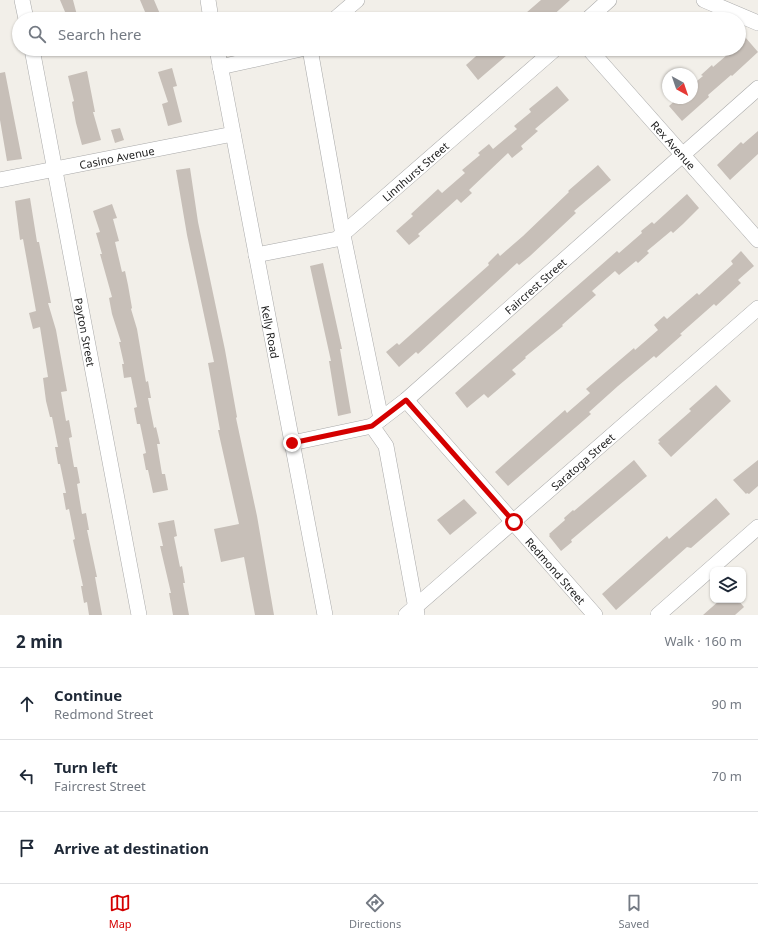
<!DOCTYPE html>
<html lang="en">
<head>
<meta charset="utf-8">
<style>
	:root { --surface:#fff; --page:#f2f2f3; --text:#1f2937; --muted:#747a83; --line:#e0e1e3; --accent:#d40000 }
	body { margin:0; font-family:"Noto Sans",sans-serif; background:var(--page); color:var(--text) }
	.controls { position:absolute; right:12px; bottom:12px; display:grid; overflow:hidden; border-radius:8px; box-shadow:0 1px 3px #0004 }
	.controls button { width:36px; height:36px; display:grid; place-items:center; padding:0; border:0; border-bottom:1px solid var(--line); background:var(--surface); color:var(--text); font:20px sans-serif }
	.compass { position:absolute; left:662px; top:68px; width:36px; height:36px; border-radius:50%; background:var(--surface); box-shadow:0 1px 3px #0004; rotate:140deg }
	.stop { position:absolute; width:12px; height:12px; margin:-9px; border:3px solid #d40000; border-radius:50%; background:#fff }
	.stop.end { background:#d40000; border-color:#fff; box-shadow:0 1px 4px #0008 }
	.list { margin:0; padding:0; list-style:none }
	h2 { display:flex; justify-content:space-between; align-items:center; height:52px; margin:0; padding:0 16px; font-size:17px }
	h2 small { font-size:13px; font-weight:400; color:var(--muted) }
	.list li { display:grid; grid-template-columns:26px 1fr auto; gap:12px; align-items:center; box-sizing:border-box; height:72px; padding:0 16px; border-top:1px solid var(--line) }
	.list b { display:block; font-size:15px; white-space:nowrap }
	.list p { margin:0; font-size:13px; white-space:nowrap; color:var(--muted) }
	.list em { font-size:13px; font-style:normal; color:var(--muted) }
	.icon { flex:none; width:22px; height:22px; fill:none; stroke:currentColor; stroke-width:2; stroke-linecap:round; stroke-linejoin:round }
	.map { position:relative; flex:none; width:758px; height:615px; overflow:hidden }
	.search { position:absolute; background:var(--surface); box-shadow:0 1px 3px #0004; left:12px; right:12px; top:12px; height:44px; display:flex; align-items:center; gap:10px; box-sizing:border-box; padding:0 14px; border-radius:22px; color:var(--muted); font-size:15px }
	.sheet { height:268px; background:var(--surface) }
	nav { display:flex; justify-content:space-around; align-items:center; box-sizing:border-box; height:56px; border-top:1px solid var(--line); background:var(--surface); font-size:11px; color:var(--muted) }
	nav a { display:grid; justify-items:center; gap:2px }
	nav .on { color:var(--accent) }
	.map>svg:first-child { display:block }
	.building { fill:#c7bfb8 }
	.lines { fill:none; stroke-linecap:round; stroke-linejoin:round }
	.minor-casing { stroke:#a9a9a9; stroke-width:16 }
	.minor { stroke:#fff; stroke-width:15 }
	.route { stroke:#d40000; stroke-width:5 }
	.labels { text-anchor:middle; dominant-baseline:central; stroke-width:4; stroke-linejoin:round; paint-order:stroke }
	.street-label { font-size:11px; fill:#222; stroke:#fff }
</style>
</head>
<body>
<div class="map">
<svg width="758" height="615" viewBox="0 0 758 615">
	<rect width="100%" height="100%" fill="#f2efe9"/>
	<!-- building -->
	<path class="building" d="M 60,0 L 73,0 L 78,19 L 68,19 Z
		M 140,0 L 154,0 L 160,14 L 148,19 Z
		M 541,0 L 570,0 L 549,19 L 519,19 Z
		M 739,30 L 758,52 L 732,76 L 731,75 L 708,95 L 709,97 L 682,121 L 669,106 L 678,98 L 692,98 L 692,85 L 703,76 L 701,75 L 712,65 L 713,67 L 734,49 L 739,49 Z
		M 484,49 L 502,49 L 507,55 L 478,80 L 466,65 Z
		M 172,68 L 177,86 L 173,87 L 182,122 L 168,126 L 162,104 L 168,102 L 158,72 Z
		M 87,71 L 95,112 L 93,112 L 101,140 L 82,145 L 76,123 L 72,102 L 74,101 L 68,76 Z
		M 5,72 L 22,159 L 7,161 L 0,120 L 0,73 Z
		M 557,86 L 569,100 L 535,129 L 538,131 L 521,146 L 523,149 L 512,158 L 508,153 L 469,190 L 472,193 L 461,203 L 457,199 L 418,234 L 420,236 L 409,245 L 396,231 L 413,216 L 411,214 L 438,189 L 442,193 L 465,173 L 462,170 L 480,155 L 478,153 L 489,144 L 493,149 L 517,129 L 514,126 L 531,112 L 529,109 Z
		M 120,128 L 124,140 L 115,143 L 111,130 Z
		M 758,131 L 758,154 L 730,180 L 717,165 L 741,142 L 743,144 Z
		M 598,165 L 611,180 L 574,211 L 576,213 L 530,256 L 519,265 L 517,263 L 418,354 L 416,352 L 399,367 L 386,352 L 397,343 L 399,345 L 489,265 L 488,263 L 498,253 L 500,256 L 523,236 L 569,192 L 568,191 Z
		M 190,168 L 198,222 L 225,350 L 237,417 L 236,418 L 257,516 L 274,615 L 255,615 L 244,557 L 221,562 L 214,529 L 239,524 L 218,430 L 220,430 L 208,363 L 214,362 L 187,235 L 176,170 Z
		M 687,194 L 699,208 L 683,224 L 673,233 L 671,231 L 647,251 L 649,253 L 638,263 L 636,261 L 619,275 L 615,271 L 592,291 L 596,295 L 562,325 L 563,326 L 525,357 L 526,358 L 512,370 L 516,374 L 488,398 L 484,394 L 467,408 L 455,393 L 600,266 L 617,251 L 619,253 L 642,233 L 641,231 L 652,222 L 654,224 Z
		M 30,198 L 37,242 L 39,242 L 51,303 L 48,303 L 56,330 L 67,391 L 61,392 L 66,421 L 69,420 L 72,437 L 69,438 L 74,467 L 77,467 L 80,483 L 77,484 L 82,514 L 86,513 L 89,530 L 87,530 L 97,577 L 95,577 L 102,615 L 89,615 L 87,602 L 84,603 L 81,586 L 83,586 L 73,540 L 75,539 L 69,509 L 66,510 L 63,493 L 66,493 L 60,464 L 58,464 L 55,447 L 58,447 L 52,417 L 50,417 L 46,401 L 43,378 L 48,377 L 40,327 L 33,329 L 29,313 L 36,311 L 23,239 L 20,240 L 15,201 Z
		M 112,204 L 117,218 L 113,219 L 119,241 L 115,242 L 122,272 L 125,271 L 128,285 L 132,308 L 131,309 L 137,329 L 146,382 L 148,381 L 151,398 L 148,398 L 154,428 L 156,427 L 160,444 L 157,444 L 162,474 L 165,474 L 168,490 L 153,493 L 148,470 L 146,470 L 143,454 L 146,453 L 140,424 L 137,424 L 134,408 L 137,407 L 131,377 L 124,378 L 122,364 L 124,364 L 119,342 L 121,342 L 112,314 L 109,298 L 112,297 L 100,254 L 102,254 L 96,233 L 100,232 L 93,211 Z
		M 741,251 L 754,266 L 738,280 L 741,283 L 716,306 L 714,304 L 680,334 L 682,335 L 656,358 L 654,356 L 618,386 L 589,412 L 591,414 L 508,486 L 495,472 L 565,410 L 567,413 L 590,393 L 586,389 L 634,348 L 635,350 L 658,330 L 654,325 L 664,316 L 667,319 L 697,293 L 699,295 L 733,264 L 731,261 Z
		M 323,263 L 342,349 L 340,349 L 351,413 L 338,416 L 329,361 L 331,361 L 310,266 Z
		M 716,385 L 731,401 L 671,457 L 658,443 L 660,442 L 658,440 L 691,411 L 689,409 Z
		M 634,460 L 647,476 L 571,540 L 572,542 L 561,551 L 549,536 L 550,535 L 549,534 L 565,520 L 564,518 L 573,510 L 574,511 Z
		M 758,460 L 758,486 L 749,494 L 747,493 L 746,494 L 733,480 Z
		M 716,498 L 730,514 L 691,548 L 687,547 L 616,610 L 602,594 L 667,536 L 669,539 Z
		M 464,499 L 477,513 L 450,535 L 437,520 Z
		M 174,520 L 177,536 L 174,537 L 180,567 L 182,566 L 185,583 L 183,583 L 189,615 L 173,615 L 169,593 L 171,593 L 160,546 L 163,546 L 158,523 Z
		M 720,600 L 738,600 L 744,607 L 735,615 L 703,615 Z"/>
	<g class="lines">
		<defs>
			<g id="minor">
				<path d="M 22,0 L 26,19"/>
				<path d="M 208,0 L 211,19"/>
				<path d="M 704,0 L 758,23"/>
				<path d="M 335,19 L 357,0"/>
				<path d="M 588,19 L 609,0"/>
				<path id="s1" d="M 32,49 L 139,615"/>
				<path id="s2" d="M 217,49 L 325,615"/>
				<path d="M 310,49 L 343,235 L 381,419"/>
				<path id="s3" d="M 589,49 L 758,240"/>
				<path d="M 220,67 L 301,49"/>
				<path id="s4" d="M 0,180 L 233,134"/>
				<path id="s5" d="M 256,255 L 337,239 L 555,49"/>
				<path id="s6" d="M 406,400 L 595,615"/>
				<path d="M 372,426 L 386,446 L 417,614"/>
				<path id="s7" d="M 292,443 L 372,426 L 406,400 L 758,88"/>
				<path id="s8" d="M 406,615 L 758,308"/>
				<path d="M 658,615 L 758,527"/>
			</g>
		</defs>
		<!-- minor casing -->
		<use href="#minor" class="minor-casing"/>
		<!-- minor -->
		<use href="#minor" class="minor"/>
	</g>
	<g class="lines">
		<!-- route -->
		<path class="route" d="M 292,443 L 372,426 L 406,400 L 514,522"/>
	</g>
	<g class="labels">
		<!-- street labels -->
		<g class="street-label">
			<text stroke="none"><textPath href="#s3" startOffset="128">Rex Avenue</textPath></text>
			<text stroke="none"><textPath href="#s4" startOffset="119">Casino Avenue</textPath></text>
			<text stroke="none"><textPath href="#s5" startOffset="186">Linnhurst Street</textPath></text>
			<text stroke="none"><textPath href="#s7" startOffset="297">Faircrest Street</textPath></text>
			<text stroke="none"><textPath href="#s1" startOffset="288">Payton Street</textPath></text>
			<text stroke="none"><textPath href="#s2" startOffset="288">Kelly Road</textPath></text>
			<text stroke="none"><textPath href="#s8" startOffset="234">Saratoga Street</textPath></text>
			<text stroke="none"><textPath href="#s6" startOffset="227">Redmond Street</textPath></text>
		</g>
	</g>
</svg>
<div class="controls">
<button><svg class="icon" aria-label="layers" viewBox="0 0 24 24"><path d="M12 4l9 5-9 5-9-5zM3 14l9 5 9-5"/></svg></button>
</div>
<svg class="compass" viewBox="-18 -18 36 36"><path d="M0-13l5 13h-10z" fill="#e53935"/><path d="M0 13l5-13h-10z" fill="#747a83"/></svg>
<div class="stop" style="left:514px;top:522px"></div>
<div class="stop end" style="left:292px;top:443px"></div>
<div class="search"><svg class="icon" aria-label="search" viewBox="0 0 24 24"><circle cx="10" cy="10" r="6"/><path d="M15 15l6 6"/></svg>Search here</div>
</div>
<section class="sheet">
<h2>2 min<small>Walk · 160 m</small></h2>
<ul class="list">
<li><svg class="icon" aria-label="ahead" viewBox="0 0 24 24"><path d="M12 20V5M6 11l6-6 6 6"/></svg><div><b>Continue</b><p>Redmond Street</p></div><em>90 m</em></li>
<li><svg class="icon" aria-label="left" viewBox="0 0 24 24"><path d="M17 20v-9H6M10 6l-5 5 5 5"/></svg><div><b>Turn left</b><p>Faircrest Street</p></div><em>70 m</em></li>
<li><svg class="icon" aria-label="arrive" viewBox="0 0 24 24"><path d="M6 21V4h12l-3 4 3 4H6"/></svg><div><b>Arrive at destination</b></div></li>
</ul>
</section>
<nav>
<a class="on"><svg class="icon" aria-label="map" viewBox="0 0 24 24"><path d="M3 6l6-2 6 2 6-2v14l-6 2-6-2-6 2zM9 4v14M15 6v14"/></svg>Map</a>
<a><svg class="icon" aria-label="directions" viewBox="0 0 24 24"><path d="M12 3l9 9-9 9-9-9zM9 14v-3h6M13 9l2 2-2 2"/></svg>Directions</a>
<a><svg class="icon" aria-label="saved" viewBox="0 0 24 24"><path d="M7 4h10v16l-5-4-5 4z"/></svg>Saved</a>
</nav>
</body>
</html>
